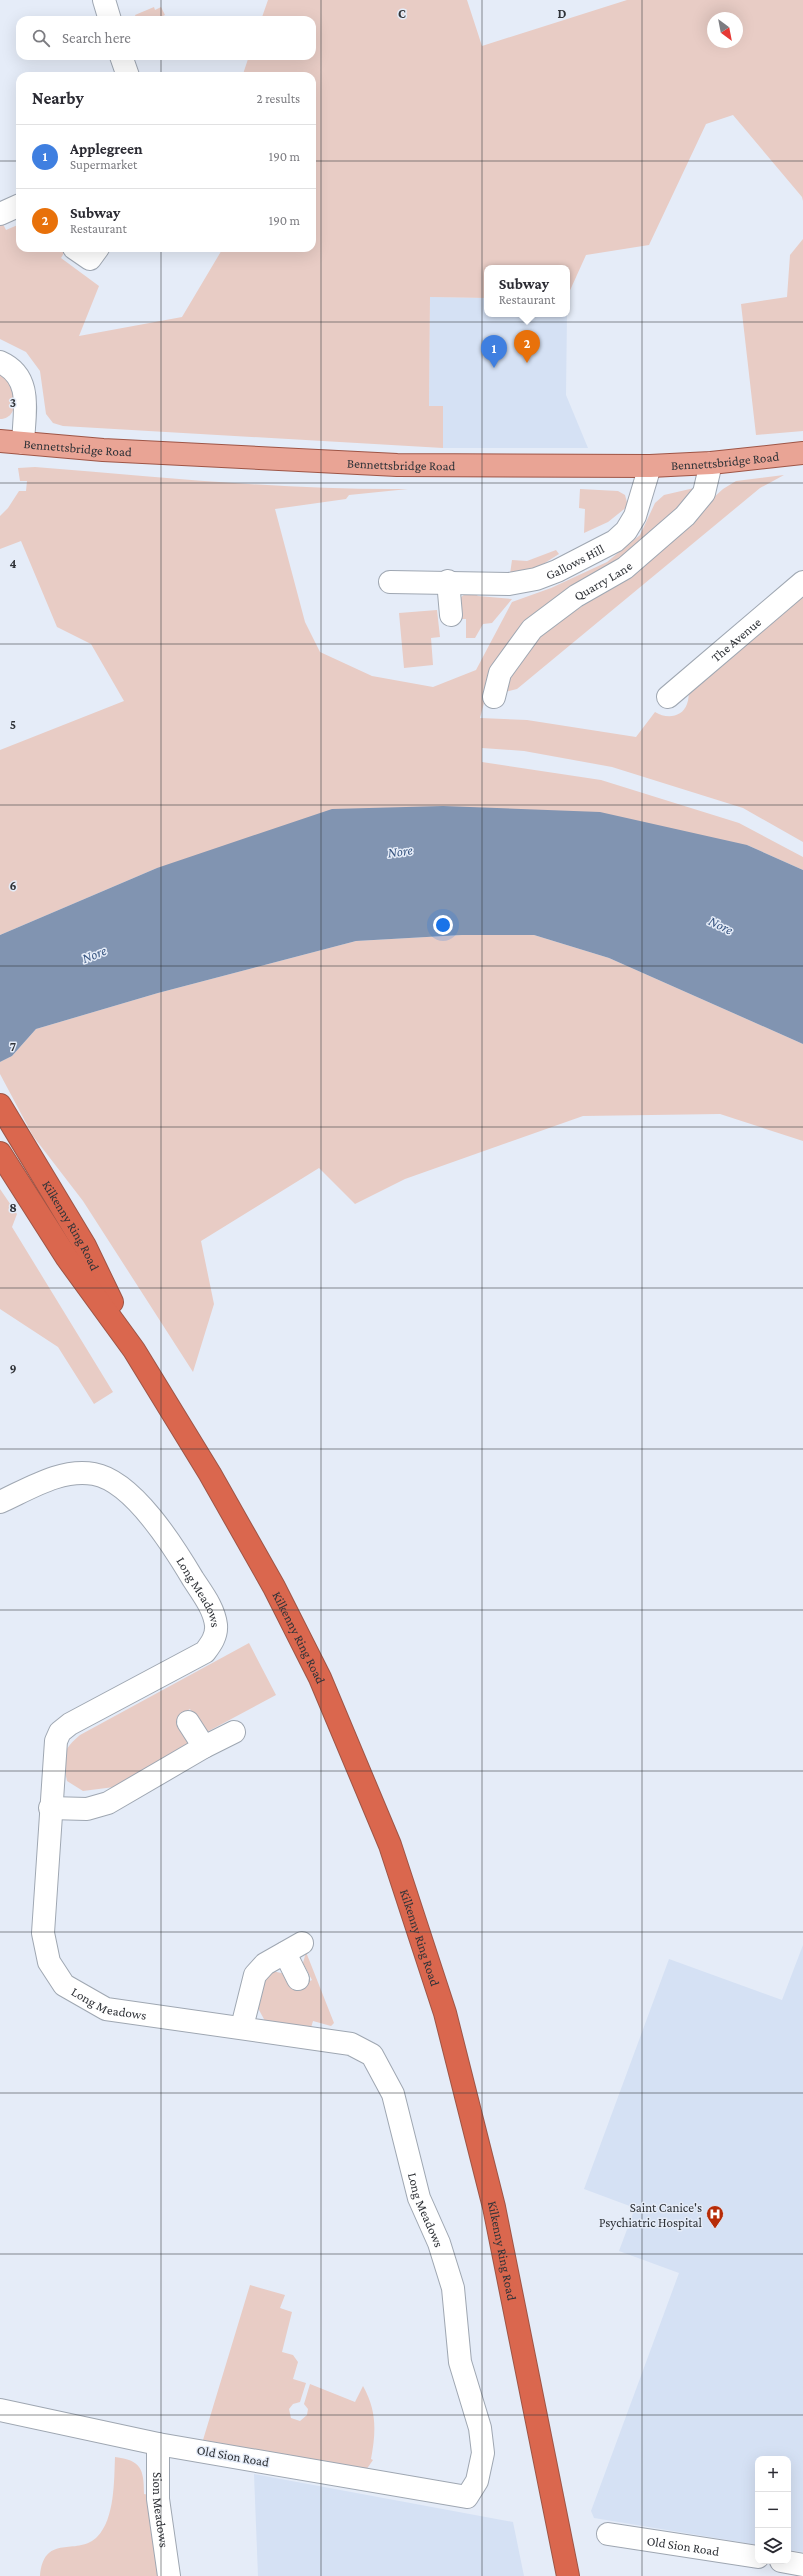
<!DOCTYPE html>
<html lang="en">
<head>
<meta charset="utf-8">
<style>
	:root { --surface:#fff; --page:#f2f2f3; --text:#2b2b33; --muted:#7c7c81; --line:#e1e1e2; --accent:#0f766e }
	body { margin:0; font-family:"Crimson Pro",serif; background:var(--page); color:var(--text) }
	.controls { position:absolute; right:12px; bottom:12px; display:grid; overflow:hidden; border-radius:8px; box-shadow:0 4px 16px #0002 }
	.controls button { width:36px; height:36px; display:grid; place-items:center; padding:0; border:0; border-bottom:1px solid var(--line); background:var(--surface); color:var(--text); font:20px sans-serif }
	.compass { position:absolute; left:707px; top:12px; width:36px; height:36px; border-radius:50%; background:var(--surface); box-shadow:0 4px 16px #0002; rotate:148deg }
	.you { position:absolute; left:443px; top:925px; width:14px; height:14px; margin:-10px; border:3px solid #fff; border-radius:50%; background:#1a73e8; box-shadow:0 0 0 6px #1a73e833 }
	.badge { display:grid; place-items:center; width:26px; height:26px; border-radius:50%; background:var(--accent); color:#fff; font-size:13px; font-weight:700 }
	.pin { position:absolute; translate:-50% -33px; filter:drop-shadow(0 1px 2px #0008) }
	.pin::after { content:''; position:absolute; top:21px; width:14px; height:12px; background:inherit; clip-path:polygon(0 0,100% 0,50% 100%) }
	.popup { position:absolute; left:484px; top:265px; width:86px; height:52px; box-sizing:border-box; display:grid; place-content:center; border-radius:8px; background:var(--surface); filter:drop-shadow(0 1px 3px #0005); font-size:13px; white-space:nowrap; color:var(--muted) }
	.popup b { font-size:15px; color:var(--text) }
	.popup::after { content:''; position:absolute; left:50%; top:100%; margin-left:-8px; border:8px solid transparent; border-top-color:var(--surface) }
	.list { margin:0; padding:0; list-style:none }
	h2 { display:flex; justify-content:space-between; align-items:center; height:52px; margin:0; padding:0 16px; font-size:17px }
	h2 small { font-size:13px; font-weight:400; color:var(--muted) }
	.list li { display:grid; grid-template-columns:26px 1fr auto; gap:12px; align-items:center; box-sizing:border-box; height:64px; padding:0 16px; border-top:1px solid var(--line) }
	.list b { display:block; font-size:15px; white-space:nowrap }
	.list p { margin:0; font-size:13px; white-space:nowrap; color:var(--muted) }
	.list em { font-size:13px; font-style:normal; color:var(--muted) }
	.icon { flex:none; width:22px; height:22px; fill:none; stroke:currentColor; stroke-width:2; stroke-linecap:round; stroke-linejoin:round }
	.map { position:relative; flex:none; width:803px; height:2576px; overflow:hidden }
	.search { position:absolute; background:var(--surface); box-shadow:0 4px 16px #0002; left:16px; top:16px; width:300px; height:44px; display:flex; align-items:center; gap:10px; box-sizing:border-box; padding:0 14px; border-radius:12px; color:var(--muted); font-size:15px }
	.panel { position:absolute; background:var(--surface); box-shadow:0 4px 16px #0002; left:16px; top:72px; width:300px; height:180px; border-radius:12px }
	.map>svg:first-child { display:block }
	.built { fill:#d5e1f4 }
	.green { fill:#e8ccc5; fill-rule:evenodd }
	.water { fill:#8194b1 }
	.lines { fill:none; stroke-linecap:round; stroke-linejoin:round }
	.minor-casing { stroke:#9fa7b2; stroke-width:24 }
	.major-casing { stroke:#9e5546; stroke-width:24 }
	.highway-casing { stroke:#9e5546; stroke-width:24 }
	.minor { stroke:#fff; stroke-width:22 }
	.major { stroke:#e9a495; stroke-width:22 }
	.highway { stroke:#da674e; stroke-width:22 }
	.grid { fill:none; stroke:#303338; stroke-width:1; stroke-opacity:0.55 }
	.labels { text-anchor:middle; dominant-baseline:central; stroke-width:3; stroke-linejoin:round; paint-order:stroke }
	.street-label { font-size:13px; fill:#303338; stroke:#e5ecf8 }
	.poi-label { font-size:13px; fill:#303338; stroke:#e5ecf8; text-anchor:end }
	.water-label { font-size:14px; font-style:italic; fill:#3a5782; stroke:#e5ecf8 }
	.grid-label { font-size:13px; text-anchor:middle; font-weight:bold; fill:#303338; stroke:#e5ecf8; stroke-width:3; stroke-linejoin:round; paint-order:stroke }
</style>
</head>
<body>
<div class="map">
<svg width="803" height="2576" viewBox="0 0 803 2576">
	<rect width="100%" height="100%" fill="#e5ecf8"/>
	<!-- built -->
	<path class="built" d="M 430,297 L 487,298 L 487,314 L 567,314 L 566,395 L 588,448 L 443,448 L 443,406 L 429,406 Z
		M 803,1945 L 803,2552 L 788,2550 L 788,2459 L 758,2459 L 758,2545 L 594,2518 L 591,2511 L 679,2273 L 619,2251 L 635,2208 L 584,2189 L 669,1959 L 782,2000 Z
		M 254,2474 L 513,2522 L 524,2576 L 258,2576 Z"/>
	<!-- green -->
	<path class="green" d="M 268,0 L 467,0 L 482,46 L 627,0 L 803,0 L 803,201 L 802,197 L 733,115 L 706,124 L 649,245 L 586,255 L 567,297 L 567,268 L 487,268 L 487,298 L 430,297 L 429,406 L 443,406 L 443,448 L 63,426 L 53,423 L 46,414 L 40,371 L 26,352 L 0,339 L 0,223 L 2,222 L 6,230 L 20,224 L 20,248 L 67,248 L 61,258 L 99,286 L 79,336 L 182,317 L 223,248 L 312,248 L 312,76 L 243,74 L 249,56 L 312,56 L 312,20 L 261,20 ZM 713,18 L 737,18 L 737,42 L 713,42 Z
		M 154,7 L 155,10 L 161,7 L 165,15 L 154,20 L 137,20 L 135,15 Z
		M 803,239 L 803,431 L 756,435 L 741,304 L 787,297 L 790,255 Z
		M 0,374 L 13,386 C 15,398 18,418 0,419 Z
		M 35,467 C 159,477 283,490 408,489 L 349,495 L 346,499 L 275,509 L 305,622 L 320,652 L 372,676 L 433,687 L 476,670 L 512,602 L 551,588 L 607,562 L 640,535 L 655,503 L 664,495 L 703,486 L 492,673 L 480,718 L 527,720 L 636,737 L 655,712 C 666,719 682,718 687,704 C 689,699 688,695 690,691 L 803,594 L 803,842 L 743,808 L 612,767 L 524,751 L 482,748 L 482,762 L 601,780 L 739,823 L 803,857 L 803,870 L 747,845 L 157,868 L 0,935 L 0,750 L 124,701 L 91,644 L 57,627 L 21,541 L 0,549 L 0,516 L 8,508 L 19,491 L 26,491 L 27,481 L 20,481 L 18,468 Z
		M 784,475 L 760,488 L 517,689 L 505,692 L 505,674 L 524,646 L 629,574 L 723,489 L 736,481 Z
		M 580,489 L 618,491 L 625,495 L 628,506 L 608,522 L 584,533 L 585,509 L 579,508 Z
		M 556,550 L 559,554 L 529,573 L 510,574 L 512,560 L 527,561 Z
		M 471,590 L 478,596 L 512,599 L 492,623 L 483,624 L 475,638 L 466,638 L 466,619 L 461,619 L 461,597 Z
		M 437,610 L 440,637 L 431,638 L 433,665 L 404,668 L 399,613 Z
		M 462,935 L 534,935 L 609,958 L 803,1044 L 803,1141 L 720,1114 L 583,1116 L 405,1179 L 355,1204 L 319,1168 L 201,1241 L 214,1304 L 193,1372 L 83,1201 L 33,1136 L 0,1074 L 0,1062 L 12,1056 L 36,1029 L 158,993 L 356,941 Z
		M 0,1189 L 17,1214 L 12,1227 L 113,1392 L 94,1404 L 58,1347 L 0,1309 Z
		M 249,1643 L 276,1695 L 205,1733 L 190,1709 L 177,1717 L 189,1743 L 122,1786 L 83,1791 L 67,1781 C 62,1758 61,1751 80,1735 Z
		M 306,1952 L 334,2023 L 331,2026 L 313,2021 L 310,2031 L 265,2021 L 259,2010 L 259,1987 L 272,1971 L 286,1974 L 295,1988 L 312,1980 L 303,1963 Z
		M 250,2285 L 285,2295 L 280,2308 L 292,2312 L 282,2352 L 293,2355 L 298,2362 L 293,2379 L 306,2383 L 300,2402 L 293,2404 L 289,2409 L 291,2418 L 300,2421 L 307,2415 L 308,2409 L 304,2404 L 310,2384 L 355,2402 L 363,2386 C 377,2411 376,2432 371,2459 L 373,2460 L 366,2470 L 203,2440 Z
		M 115,2457 C 141,2460 144,2469 144,2494 L 150,2495 L 161,2576 L 40,2576 C 44,2532 77,2557 97,2537 C 115,2519 114,2480 115,2457 Z"/>
	<!-- water -->
	<path class="water" d="M 443,806 L 600,812 L 747,845 L 803,870 L 803,1044 L 609,958 L 534,935 L 462,935 L 356,941 L 158,993 L 36,1029 L 12,1056 L 0,1062 L 0,935 L 157,868 L 332,809 Z"/>
	<g class="lines">
		<defs>
			<g id="minor">
				<path d="M 104,0 L 110,20"/>
				<path d="M 121,56 L 128,76"/>
				<path d="M 0,214 L 20,205"/>
				<path d="M 74,248 L 90,259 L 98,248"/>
				<path d="M 0,362 C 34,377 24,413 23,443"/>
				<path d="M 448,581 L 451,615"/>
				<path id="s1" d="M 390,582 L 509,584 L 536,579 L 557,571 L 615,541 L 626,531 L 635,516 L 650,466"/>
				<path id="s2" d="M 494,697 L 500,673 L 532,629 L 576,596 L 625,568 L 685,516 L 704,493 L 711,463"/>
				<path id="s3" d="M 668,697 L 803,582"/>
				<path id="s4" d="M 0,1502 C 29,1489 61,1468 94,1474 C 133,1481 174,1547 193,1579 C 202,1593 214,1608 216,1625 C 217,1636 211,1644 205,1652 L 70,1724 L 60,1732 L 56,1741 L 43,1933 L 49,1962 L 64,1985 L 106,2009 L 351,2044 L 372,2055 L 393,2094 L 419,2198 L 439,2243 L 453,2288 L 460,2362 L 480,2428 L 483,2453 L 477,2481 L 467,2497 L 158,2444 L 0,2410"/>
				<path d="M 188,1722 L 204,1747"/>
				<path d="M 50,1808 L 87,1809 L 108,1803 L 204,1747 L 234,1732"/>
				<path d="M 285,1953 L 298,1979"/>
				<path d="M 242,2027 L 255,1975 L 265,1964 L 302,1943"/>
				<path id="s5" d="M 158,2444 L 158,2499 L 169,2576"/>
				<path id="s6" d="M 608,2534 L 758,2557"/>
				<path d="M 781,2561 L 803,2565"/>
			</g>
			<g id="major">
				<path id="s7" d="M 0,441 L 103,450 L 397,465 L 650,466 L 711,463 L 803,453"/>
			</g>
			<g id="highway">
				<path id="s8" d="M 0,1105 L 85,1246 L 112,1302"/>
				<path id="s9" d="M 0,1153 L 67,1258 L 134,1350 L 210,1474 L 274,1587 L 320,1678 L 390,1845 L 445,2013 L 494,2207 L 568,2576"/>
			</g>
		</defs>
		<!-- minor casing -->
		<use href="#minor" class="minor-casing"/>
		<!-- major casing -->
		<use href="#major" class="major-casing"/>
		<!-- highway casing -->
		<use href="#highway" class="highway-casing"/>
		<!-- minor -->
		<use href="#minor" class="minor"/>
		<!-- major -->
		<use href="#major" class="major"/>
		<!-- highway -->
		<use href="#highway" class="highway"/>
	</g>
	<!-- grid -->
	<path class="grid" d="M 161,0 L 161,20M 321,0 L 321,2576M 482,0 L 482,2576M 642,0 L 642,2576M 161,56 L 161,76M 0,161 L 20,161M 312,161 L 803,161M 161,248 L 161,2576M 0,322 L 803,322M 0,483 L 803,483M 0,644 L 803,644M 0,805 L 803,805M 0,966 L 803,966M 0,1127 L 803,1127M 0,1288 L 803,1288M 0,1449 L 803,1449M 0,1610 L 803,1610M 0,1771 L 803,1771M 0,1932 L 803,1932M 0,2093 L 803,2093M 0,2254 L 803,2254M 0,2415 L 803,2415"/>
	<!-- icons -->
	<defs>
		<symbol id="hospital-pin" viewBox="-11 -11 22 30"><path d="M0 17L-7.5 6A9.5 9.5 0 1 1 7.5 6Z" fill="#b72c07" stroke="#e5ecf8"/><path d="M-5-5h3v3.5h4V-5h3V5h-3V1.5h-4V5h-3Z" fill="#fff"/></symbol>
	</defs>
	<g fill-rule="evenodd">
		<use href="#hospital-pin" x="705" y="2204" width="20" height="27"/>
	</g>
	<g class="labels">
		<!-- street labels -->
		<g class="street-label">
			<text stroke="none"><textPath href="#s7" startOffset="78">Bennettsbridge Road</textPath></text>
			<text stroke="none"><textPath href="#s7" startOffset="726">Bennettsbridge Road</textPath></text>
			<text stroke="none"><textPath href="#s7" startOffset="402">Bennettsbridge Road</textPath></text>
			<text stroke="none"><textPath href="#s1" startOffset="189">Gallows Hill</textPath></text>
			<text stroke="none"><textPath href="#s2" startOffset="165">Quarry Lane</textPath></text>
			<text stroke="none"><textPath href="#s3" startOffset="89">The Avenue</textPath></text>
			<text stroke="none"><textPath href="#s8" startOffset="140">Kilkenny Ring Road</textPath></text>
			<text stroke="none"><textPath href="#s4" startOffset="262">Long Meadows</textPath></text>
			<text stroke="none"><textPath href="#s9" startOffset="570">Kilkenny Ring Road</textPath></text>
			<text stroke="none"><textPath href="#s9" startOffset="894">Kilkenny Ring Road</textPath></text>
			<text stroke="none"><textPath href="#s4" startOffset="804">Long Meadows</textPath></text>
			<text stroke="none"><textPath href="#s4" startOffset="1239">Long Meadows</textPath></text>
			<text stroke="none"><textPath href="#s9" startOffset="1218">Kilkenny Ring Road</textPath></text>
			<text transform="translate(233 2456) rotate(10)">Old Sion Road</text>
			<text stroke="none"><textPath href="#s5" startOffset="66">Sion Meadows</textPath></text>
			<text stroke="none"><textPath href="#s6" startOffset="76">Old Sion Road</textPath></text>
		</g>
		<!-- poi labels -->
		<g class="poi-label">
			<text x="702" y="2207">Saint Canice's<tspan x="702" dy="15">Psychiatric Hospital</tspan></text>
		</g>
		<!-- water labels -->
		<g class="water-label">
			<text transform="translate(400 851) rotate(-7)">Nore</text>
			<text transform="translate(721 925) rotate(26)">Nore</text>
			<text transform="translate(94 954) rotate(-22)">Nore</text>
		</g>
	</g>
	<g class="grid-label">
		<text x="402" y="18">C</text>
		<text x="562" y="18">D</text>
		<text x="13" y="407">3</text>
		<text x="13" y="568">4</text>
		<text x="13" y="729">5</text>
		<text x="13" y="890">6</text>
		<text x="13" y="1051">7</text>
		<text x="13" y="1212">8</text>
		<text x="13" y="1373">9</text>
	</g>
</svg>
<div class="controls">
<button>+</button>
<button>−</button>
<button><svg class="icon" aria-label="layers" viewBox="0 0 24 24"><path d="M12 4l9 5-9 5-9-5zM3 14l9 5 9-5"/></svg></button>
</div>
<svg class="compass" viewBox="-18 -18 36 36"><path d="M0-13l5 13h-10z" fill="#e53935"/><path d="M0 13l5-13h-10z" fill="#7c7c81"/></svg>
<div class="you"></div>
<div class="pin badge" style="left:494px;top:368px;background:#3f7fe0">1</div>
<div class="pin badge" style="left:527px;top:363px;background:#e8710a">2</div>
<div class="popup"><b>Subway</b>Restaurant</div>
<div class="search"><svg class="icon" aria-label="search" viewBox="0 0 24 24"><circle cx="10" cy="10" r="6"/><path d="M15 15l6 6"/></svg>Search here</div>
<section class="panel">
<h2>Nearby<small>2 results</small></h2>
<ul class="list">
<li><span class="badge" style="background:#3f7fe0">1</span><div><b>Applegreen</b><p>Supermarket</p></div><em>190 m</em></li>
<li><span class="badge" style="background:#e8710a">2</span><div><b>Subway</b><p>Restaurant</p></div><em>190 m</em></li>
</ul>
</section>
</div>
</body>
</html>
